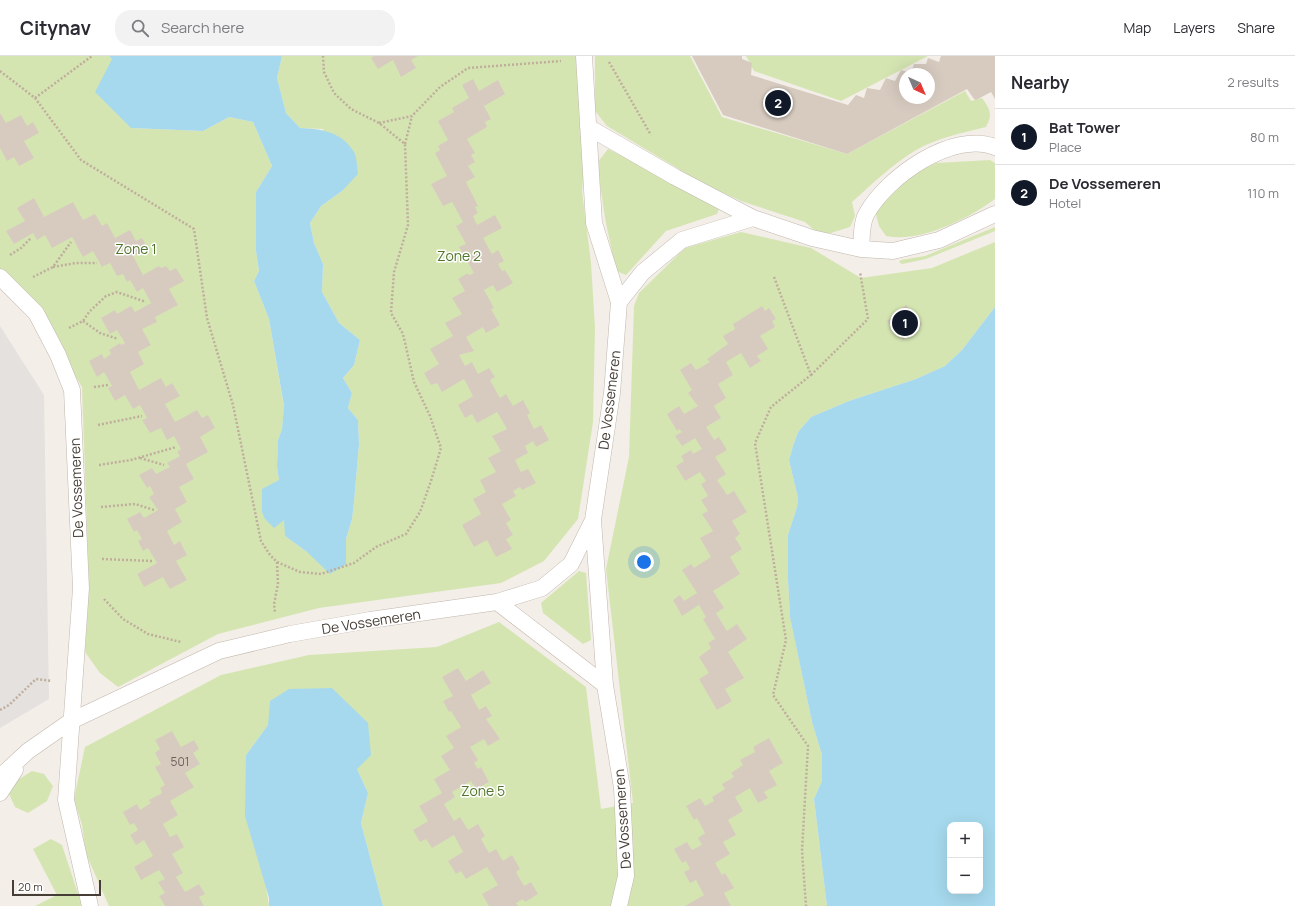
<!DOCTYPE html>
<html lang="en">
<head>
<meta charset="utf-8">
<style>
	:root { --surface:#fff; --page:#f2f2f3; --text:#2b2b33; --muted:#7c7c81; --line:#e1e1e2; --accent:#111827 }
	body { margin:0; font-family:Manrope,sans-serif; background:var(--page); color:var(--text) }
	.controls { position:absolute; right:12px; bottom:12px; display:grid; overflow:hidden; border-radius:8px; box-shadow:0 4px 16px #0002 }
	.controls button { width:36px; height:36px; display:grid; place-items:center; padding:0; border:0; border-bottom:1px solid var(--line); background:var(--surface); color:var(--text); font:20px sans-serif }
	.compass { position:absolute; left:899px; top:12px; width:36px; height:36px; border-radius:50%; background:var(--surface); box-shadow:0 4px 16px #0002; rotate:136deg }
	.scale { position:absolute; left:12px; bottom:10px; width:89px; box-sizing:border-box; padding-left:4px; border:2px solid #463e36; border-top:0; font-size:11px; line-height:14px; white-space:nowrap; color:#463e36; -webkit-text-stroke:3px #fff; paint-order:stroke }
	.you { position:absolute; left:644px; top:506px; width:14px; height:14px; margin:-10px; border:3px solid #fff; border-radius:50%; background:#1a73e8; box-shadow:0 0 0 6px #1a73e833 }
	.badge { display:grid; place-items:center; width:26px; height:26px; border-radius:50%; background:var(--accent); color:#fff; font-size:13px; font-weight:700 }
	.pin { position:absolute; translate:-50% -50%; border:2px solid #fff; box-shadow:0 1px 4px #0006 }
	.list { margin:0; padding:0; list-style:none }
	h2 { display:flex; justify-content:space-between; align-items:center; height:52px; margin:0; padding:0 16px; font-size:17px }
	h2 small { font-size:13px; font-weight:400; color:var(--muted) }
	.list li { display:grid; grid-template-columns:26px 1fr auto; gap:12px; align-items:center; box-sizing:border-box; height:56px; padding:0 16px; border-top:1px solid var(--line) }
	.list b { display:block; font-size:15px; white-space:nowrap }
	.list p { margin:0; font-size:13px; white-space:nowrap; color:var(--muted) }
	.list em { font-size:13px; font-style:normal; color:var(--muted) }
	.icon { flex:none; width:22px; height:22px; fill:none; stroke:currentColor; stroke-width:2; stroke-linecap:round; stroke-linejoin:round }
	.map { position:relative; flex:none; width:995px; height:850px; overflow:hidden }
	header { display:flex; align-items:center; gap:24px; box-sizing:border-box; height:56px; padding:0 20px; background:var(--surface); border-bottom:1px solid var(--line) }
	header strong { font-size:19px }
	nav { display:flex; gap:22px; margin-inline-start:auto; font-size:14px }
	.search { width:280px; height:36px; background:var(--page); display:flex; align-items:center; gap:10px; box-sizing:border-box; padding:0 14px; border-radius:16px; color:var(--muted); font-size:15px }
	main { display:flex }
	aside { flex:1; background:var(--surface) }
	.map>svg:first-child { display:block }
	.green { fill:#d5e5b2 }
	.parking { fill:#e4e1df }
	.water { fill:#a6d9ed; fill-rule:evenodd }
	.building { fill:#d7cbc0; fill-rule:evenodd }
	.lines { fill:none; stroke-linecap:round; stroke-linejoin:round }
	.service-casing { stroke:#c1b7ad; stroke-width:17 }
	.path { stroke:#bfae9c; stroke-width:2.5; stroke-dasharray:2 2; stroke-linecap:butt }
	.service { stroke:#fff; stroke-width:16 }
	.labels { text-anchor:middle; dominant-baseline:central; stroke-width:3; stroke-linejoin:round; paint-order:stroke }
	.number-label { font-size:12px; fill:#6a6158 }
	.park-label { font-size:14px; fill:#51752c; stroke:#fff }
	.street-label { font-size:14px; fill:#463e36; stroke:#fff }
</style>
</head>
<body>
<header>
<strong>Citynav</strong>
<div class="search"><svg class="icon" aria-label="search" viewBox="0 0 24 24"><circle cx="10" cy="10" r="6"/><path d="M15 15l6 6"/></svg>Search here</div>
<nav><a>Map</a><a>Layers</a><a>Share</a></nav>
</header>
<main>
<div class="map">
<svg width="995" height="850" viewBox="0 0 995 850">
	<rect width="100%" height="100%" fill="#f3eee7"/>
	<!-- green -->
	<path class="green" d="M 0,0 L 109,0 L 112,3 L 131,72 L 203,75 L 229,61 L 253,66 L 272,110 L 256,136 L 256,195 L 259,215 L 254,225 L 269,263 L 284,351 L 282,373 L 278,384 L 277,410 L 279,424 L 265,463 L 271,467 L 285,463 L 285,480 L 307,496 L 346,508 L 346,483 L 352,463 L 354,446 L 359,388 L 358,364 L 348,352 L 352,337 L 343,322 L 354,309 L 360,284 L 339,267 L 322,236 L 323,208 L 314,187 L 310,167 L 321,150 L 342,135 L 323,73 L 300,72 L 286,57 L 277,22 L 282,0 L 584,0 L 588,71 L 582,135 L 591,207 L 595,272 L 593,366 L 578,463 L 544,505 L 501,527 L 319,552 L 218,578 L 118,631 L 100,617 L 85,596 L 89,532 L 82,331 L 36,257 L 0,221 Z
		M 595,0 L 690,0 L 722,61 L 847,98 L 965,35 L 971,45 L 982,42 C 990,53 993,58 986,71 C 962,77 937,82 916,94 C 893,108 872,128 852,146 L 855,160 L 850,171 L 821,180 L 805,166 L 741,145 L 702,127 L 607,70 L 595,55 Z
		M 746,0 L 928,0 L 841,45 L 754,15 Z
		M 608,93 L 720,149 L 717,158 L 666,175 L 626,219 L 616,215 L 605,162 L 597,107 Z
		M 990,104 L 995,107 L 995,143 C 968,163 920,187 886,180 L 879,170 L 876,158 L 880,149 L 912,119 L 936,107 Z
		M 995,171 L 995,175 L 926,203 L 902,208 L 899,206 L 901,204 L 925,200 Z
		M 741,176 L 811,192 L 861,222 L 932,212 L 995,186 L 995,251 L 962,294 L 945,310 L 916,323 L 849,345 L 811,361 L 798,376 L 793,390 L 789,404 L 798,442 L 797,451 L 788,479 L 788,523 L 790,560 L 812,666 L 822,699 L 822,725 L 814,743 L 827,850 L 383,850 L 361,767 L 368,737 L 357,713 L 306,633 L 289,633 L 268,669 L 246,699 L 269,850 L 109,850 L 86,798 L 82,769 L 74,743 L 85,691 L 221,619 L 309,599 L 437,591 L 499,566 L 586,631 L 601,753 L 633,747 L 606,513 L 629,401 L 634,250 L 639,237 L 685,192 Z
		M 579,515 L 586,517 L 591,584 L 583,588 L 543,557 L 541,547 Z
		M 32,715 L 44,718 L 53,730 L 47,745 L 28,757 L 15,751 L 9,738 L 16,725 Z
		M 51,783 L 62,789 L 82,850 L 35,850 L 57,839 L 33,793 Z"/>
	<!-- parking -->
	<path class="parking" d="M 0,270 L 44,339 L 49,643 L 0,672 Z"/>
	<!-- water -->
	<path class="water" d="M 109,0 L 282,0 L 277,22 L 286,57 L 300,72 C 321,73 341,75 354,96 C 357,102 357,111 358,118 L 342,135 L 321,150 L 310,167 L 314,187 L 323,208 L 322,236 L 339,267 L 360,284 L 354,309 L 343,322 L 352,337 L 348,352 L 358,364 L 359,388 L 354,446 L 352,463 L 346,483 L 346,508 L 330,518 L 307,496 L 285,480 L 284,464 L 274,472 L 265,463 L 262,456 L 262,433 L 279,424 L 277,410 L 278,384 L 282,373 L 284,350 L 269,263 L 254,225 L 259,215 L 256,195 L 256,136 L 272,110 L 253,66 L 229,61 L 203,75 L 131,72 L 95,36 L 112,3 Z
		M 995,251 L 995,850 L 827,850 L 814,743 L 822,725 L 822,699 L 812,666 L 790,561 L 788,523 L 788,479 L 797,451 L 798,442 L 789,404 L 793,390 L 798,376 L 811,361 L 849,345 L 916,323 L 945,310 L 962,294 ZM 950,769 L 980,769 L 980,835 L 950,835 Z
		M 332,632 L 368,667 L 371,699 L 357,713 L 368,737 L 361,767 L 383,850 L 269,850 L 269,842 L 245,760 L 246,699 L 268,669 L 270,645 L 289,633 Z"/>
	<!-- building -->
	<path class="building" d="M 374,0 L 418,0 L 411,4 L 416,12 L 401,21 L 393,4 L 378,13 L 371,2 Z
		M 692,0 L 742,0 L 742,3 L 752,7 L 751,19 L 848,49 L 856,39 L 864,42 L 867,32 L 880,34 L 886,22 L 895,25 L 901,14 L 911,17 L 914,8 L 926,8 L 928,2 L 939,6 L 941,0 L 995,0 L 995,43 L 991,36 L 976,44 L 974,43 L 967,33 L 847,98 L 723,59 ZM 905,18 L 929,18 L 929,42 L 905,42 Z
		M 473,23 L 479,35 L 498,24 L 505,38 L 484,50 L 491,63 L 485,66 L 487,71 L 467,83 L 475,97 L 471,99 L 475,106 L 468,110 L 475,121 L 466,126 L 478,150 L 475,151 L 478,157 L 473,160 L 477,169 L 495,159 L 502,172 L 483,182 L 492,198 L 498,194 L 504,205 L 498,208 L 502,215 L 505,214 L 513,227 L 497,236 L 493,229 L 484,234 L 494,252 L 491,253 L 500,269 L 486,277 L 483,271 L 466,281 L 474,295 L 459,299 L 465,310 L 472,306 L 478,318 L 489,312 L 495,321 L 490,324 L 500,342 L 506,338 L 513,350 L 523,344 L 530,357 L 527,359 L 534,373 L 541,369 L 549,384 L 536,391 L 533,385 L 525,390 L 528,397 L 515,404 L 521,416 L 528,413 L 536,427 L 522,434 L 520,431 L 513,435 L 516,440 L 502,448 L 511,464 L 506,467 L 513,479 L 506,483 L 512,493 L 496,501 L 487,484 L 474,491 L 462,469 L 481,458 L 473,443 L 486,436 L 480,424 L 496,416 L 488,402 L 501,395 L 492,380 L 507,373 L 497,356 L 477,367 L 472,358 L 465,362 L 458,349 L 473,340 L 464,323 L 442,336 L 437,327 L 431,329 L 424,317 L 439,308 L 430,293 L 453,280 L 445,267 L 462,258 L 452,242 L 465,235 L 458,223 L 468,217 L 469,219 L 474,217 L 459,191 L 466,188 L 456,170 L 463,166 L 452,146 L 443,150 L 431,128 L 447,120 L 435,97 L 440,94 L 438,90 L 448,84 L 438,65 L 454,56 L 452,52 L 469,42 L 462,29 Z
		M 0,57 L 6,67 L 21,59 L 27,70 L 33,66 L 39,77 L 24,85 L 34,102 L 19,110 L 14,101 L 7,105 L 0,92 Z
		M 34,142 L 44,161 L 73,146 L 83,164 L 95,158 L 102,170 L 107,167 L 115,182 L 130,174 L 136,185 L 142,182 L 148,193 L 133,200 L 143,219 L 159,210 L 161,212 L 166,210 L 170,215 L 176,212 L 184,225 L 169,233 L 178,249 L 155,261 L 157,266 L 142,273 L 151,289 L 138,296 L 144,308 L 130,316 L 139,334 L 161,322 L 166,331 L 172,327 L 180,340 L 165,348 L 175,366 L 197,354 L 202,362 L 208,359 L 215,372 L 200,381 L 208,396 L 186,408 L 194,423 L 179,431 L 187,446 L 175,453 L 182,466 L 167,475 L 174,489 L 180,485 L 187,499 L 176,505 L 187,524 L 170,533 L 163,521 L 144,531 L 137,518 L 157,507 L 148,492 L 143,495 L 138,485 L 142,483 L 137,474 L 134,476 L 127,463 L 140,456 L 144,462 L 158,454 L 149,441 L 154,438 L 150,430 L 147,432 L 139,419 L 152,412 L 156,418 L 170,411 L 167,407 L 180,400 L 177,396 L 181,393 L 174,380 L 167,384 L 161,372 L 150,377 L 142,364 L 147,362 L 140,349 L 133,353 L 125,339 L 115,345 L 108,332 L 112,330 L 104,316 L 97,321 L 89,305 L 102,298 L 104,303 L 111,298 L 109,294 L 120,287 L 121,289 L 125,287 L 117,274 L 110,278 L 101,262 L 115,254 L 117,258 L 131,250 L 135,256 L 151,247 L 143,232 L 137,236 L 130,224 L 127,226 L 123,218 L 117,220 L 110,207 L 102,211 L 93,195 L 83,201 L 72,181 L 52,192 L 45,179 L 37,184 L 33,177 L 14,188 L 6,175 L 25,165 L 17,152 Z
		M 906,249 L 922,268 L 903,284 L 887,265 Z
		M 762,250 L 765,255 L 769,252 L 776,263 L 772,265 L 775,271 L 760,280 L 768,293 L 757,300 L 761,305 L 750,312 L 741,297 L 726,306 L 733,319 L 718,328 L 726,342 L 714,350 L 721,362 L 706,371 L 714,384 L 719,381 L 727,394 L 715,401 L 726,418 L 717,424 L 727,439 L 734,435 L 747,456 L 732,465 L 740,478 L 735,482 L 742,493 L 730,501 L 740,518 L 713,535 L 724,552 L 716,557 L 727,575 L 737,568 L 747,583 L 728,596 L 744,622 L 725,633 L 732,645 L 717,654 L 699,623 L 709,617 L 699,601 L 711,592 L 708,587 L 715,583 L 703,563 L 706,561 L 699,549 L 682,560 L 673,544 L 680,539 L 684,545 L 697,537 L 682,514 L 691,508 L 694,512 L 711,501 L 700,482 L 713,475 L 702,458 L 708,455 L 701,444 L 708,440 L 701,428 L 706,425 L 700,416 L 685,425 L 676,410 L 684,405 L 681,400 L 691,394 L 693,398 L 702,393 L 695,382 L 682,390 L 675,380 L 682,376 L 679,373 L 677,375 L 667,358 L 679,350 L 684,358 L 698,350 L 688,337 L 692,334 L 680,314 L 691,307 L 696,314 L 710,306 L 707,303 L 728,288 L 723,280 L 735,273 L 733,268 Z
		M 458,612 L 466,625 L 483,614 L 491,627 L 471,639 L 479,654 L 486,650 L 492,660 L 486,663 L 500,683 L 488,690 L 484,683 L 470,691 L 478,704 L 474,707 L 478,713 L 481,711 L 489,726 L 476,733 L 471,725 L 452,736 L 455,741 L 444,748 L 454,765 L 460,761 L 468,774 L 478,768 L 485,780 L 481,783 L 489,797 L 496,793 L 503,805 L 512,799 L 520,813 L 516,816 L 524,830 L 531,826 L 538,838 L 525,846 L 523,843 L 516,847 L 518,850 L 489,850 L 482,838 L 498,829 L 487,811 L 466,823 L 461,815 L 456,818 L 448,805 L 463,796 L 454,779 L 432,792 L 426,783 L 420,786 L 413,774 L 428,765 L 419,750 L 442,737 L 434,723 L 450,714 L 441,700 L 454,692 L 446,680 L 461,671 L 451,655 L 449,656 L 443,645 L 453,640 L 442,621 Z
		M 172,675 L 181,691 L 194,684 L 199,693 L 193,697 L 200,708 L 185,717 L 194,731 L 170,745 L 178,759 L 163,768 L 170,781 L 177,778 L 184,791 L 172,798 L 183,817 L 176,821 L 185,836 L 199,828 L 205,838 L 199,841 L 204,850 L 165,850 L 159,840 L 165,837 L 158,826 L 165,823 L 159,814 L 141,824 L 134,811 L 153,800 L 144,784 L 136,789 L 130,779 L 138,774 L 134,767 L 130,769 L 123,756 L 137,748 L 140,754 L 151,747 L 149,744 L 162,737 L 160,732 L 165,729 L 155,711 L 161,708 L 155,697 L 160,693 L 155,684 Z
		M 769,682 L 783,707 L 769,715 L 777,729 L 764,736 L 768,742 L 758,747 L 750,732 L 735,741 L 743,755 L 728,764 L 736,779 L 723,786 L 730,798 L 715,807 L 722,819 L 725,817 L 734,832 L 724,837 L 731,850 L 685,850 L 704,839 L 696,824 L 690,827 L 684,816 L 690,813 L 686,805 L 682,807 L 674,793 L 687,786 L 692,794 L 702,789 L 698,782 L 705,777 L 697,762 L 694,764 L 686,750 L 700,742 L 705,750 L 714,745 L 712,741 L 725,733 L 722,728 L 734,721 L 731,717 L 743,709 L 740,704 L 755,696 L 753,691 Z"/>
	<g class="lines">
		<defs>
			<path id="service" d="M 584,0 L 594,167 L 619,246
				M 588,71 L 675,121 L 753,162 L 812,182 L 861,193 L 893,195 L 939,184 L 995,158
				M 861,193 C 862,183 861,166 867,157 C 887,121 953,74 995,91
				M 0,221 L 36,257 L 58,299 L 72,334 L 81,532 L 66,744 L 90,850
				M 497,546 L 605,629
				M 0,721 L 28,695 L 71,665 L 219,595 L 290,578 L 370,564 L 497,546 L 542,532 L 571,508 L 593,464
				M 0,737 L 15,714
				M 619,850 L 626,820 L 622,732 L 605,629 L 593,464 L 612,337 L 619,246 L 643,216 L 682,184 L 753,162"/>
		</defs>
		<!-- service casing -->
		<use href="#service" class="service-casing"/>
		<!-- path -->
		<path class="path" d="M 609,6 L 651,79
			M 0,15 L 35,42 L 81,104 L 194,173 L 207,262 L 233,349 L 261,485 L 270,499 L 277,506 L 278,528 L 274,548 L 275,557
			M 35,42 L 92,0
			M 379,67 L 412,60 L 440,31 L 468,12 L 561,5
			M 405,88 L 412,60
			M 10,199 L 21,192 L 31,182
			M 53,211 L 76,207 L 97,207
			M 33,221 L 53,211 L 71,186
			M 774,221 L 811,319 L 771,351 L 755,387 L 786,584 L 773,639 L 808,690 L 802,795 L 806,850
			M 83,265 L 100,277 L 118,283
			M 69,272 L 83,265 L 89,256 L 106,240 L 117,236 L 146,246
			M 811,319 L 868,263 L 860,216
			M 94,331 L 108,329
			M 98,369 L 142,360
			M 140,402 L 164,409
			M 99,409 L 131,404 L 176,391
			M 101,451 L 135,448 L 154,454
			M 102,503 L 152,505
			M 277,506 L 300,516 L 321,518 L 354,507 L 376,491 L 406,478 L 420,456 L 431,425 L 441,392 L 430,360 L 414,326 L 403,278 L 391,257 L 394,216 L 408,169 L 405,88 L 379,67 L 351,53 L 334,37 L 324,16 L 323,0
			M 104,543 L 123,563 L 148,578 L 181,586
			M 0,654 L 9,649 L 36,623 L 52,625"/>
		<!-- service -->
		<use href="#service" class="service"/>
	</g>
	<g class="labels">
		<!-- number labels -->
		<g class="number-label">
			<text x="180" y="705">501</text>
		</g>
		<!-- park labels -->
		<g class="park-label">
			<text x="136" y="192">Zone 1</text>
			<text x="459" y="199">Zone 2</text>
			<text x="483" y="734">Zone 5</text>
		</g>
		<!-- street labels -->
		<g class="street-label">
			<text transform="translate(609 344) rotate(-83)">De Vossemeren</text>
			<text transform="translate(76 432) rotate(-92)">De Vossemeren</text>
			<text transform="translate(371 565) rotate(-9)">De Vossemeren</text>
			<text transform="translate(622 763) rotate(-94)">De Vossemeren</text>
		</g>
	</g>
</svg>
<div class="controls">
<button>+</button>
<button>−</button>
</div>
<svg class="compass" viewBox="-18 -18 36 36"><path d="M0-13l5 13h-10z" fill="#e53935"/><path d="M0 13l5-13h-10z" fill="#7c7c81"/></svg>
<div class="scale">20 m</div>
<div class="you"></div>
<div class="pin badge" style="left:905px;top:267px">1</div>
<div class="pin badge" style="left:778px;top:47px">2</div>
</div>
<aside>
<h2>Nearby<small>2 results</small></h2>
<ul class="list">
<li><span class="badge">1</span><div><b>Bat Tower</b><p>Place</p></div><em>80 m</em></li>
<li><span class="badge">2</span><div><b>De Vossemeren</b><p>Hotel</p></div><em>110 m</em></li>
</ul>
</aside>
</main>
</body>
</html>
